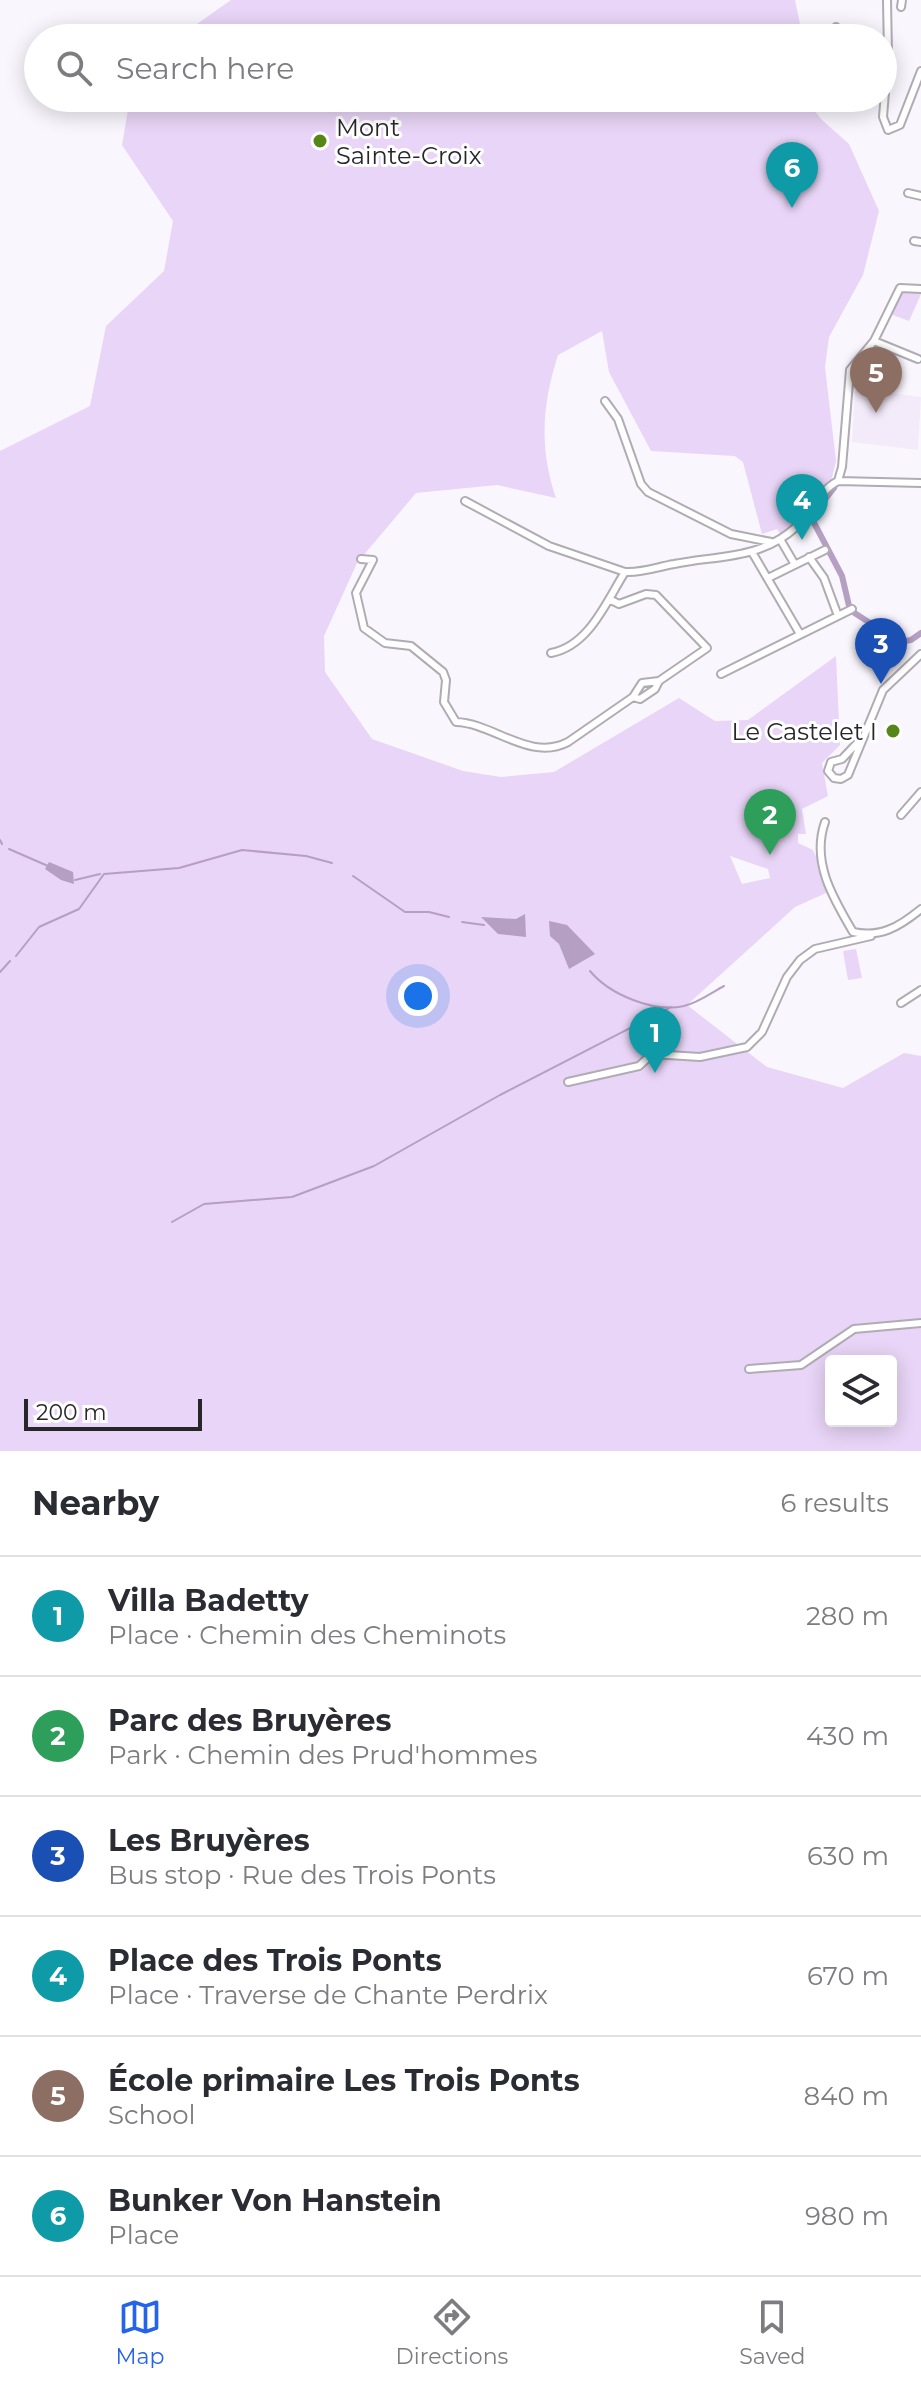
<!DOCTYPE html>
<html lang="en">
<head>
<meta charset="utf-8">
<style>
	:root { --surface:#fff; --page:#f7f7f7; --text:#2b2b33; --muted:#7c7c81; --line:#e1e1e2; --accent:#2563eb }
	body { margin:0; font-family:Montserrat,sans-serif; background:var(--page); color:var(--text) }
	.controls { position:absolute; right:24px; bottom:24px; display:grid; overflow:hidden; border-radius:8px; box-shadow:0 4px 20px #0003 }
	.controls button { width:72px; height:72px; display:grid; place-items:center; padding:0; border:0; border-bottom:2px solid var(--line); background:var(--surface); color:var(--text); font:40px sans-serif }
	.scale { position:absolute; left:24px; bottom:20px; width:178px; box-sizing:border-box; padding-left:8px; border:4px solid #272629; border-top:0; font-size:22px; line-height:28px; white-space:nowrap; color:#272629; -webkit-text-stroke:6px #fff; paint-order:stroke }
	.you { position:absolute; left:418px; top:996px; width:28px; height:28px; margin:-20px; border:6px solid #fff; border-radius:50%; background:#1a73e8; box-shadow:0 0 0 12px #1a73e833 }
	.badge { display:grid; place-items:center; width:52px; height:52px; border-radius:50%; background:var(--accent); color:#fff; font-size:26px; font-weight:700 }
	.pin { position:absolute; translate:-50% -66px; filter:drop-shadow(0 2px 4px #0008) }
	.pin::after { content:''; position:absolute; top:42px; width:28px; height:24px; background:inherit; clip-path:polygon(0 0,100% 0,50% 100%) }
	.list { margin:0; padding:0; list-style:none }
	h2 { display:flex; justify-content:space-between; align-items:center; height:104px; margin:0; padding:0 32px; font-size:34px }
	h2 small { font-size:26px; font-weight:400; color:var(--muted) }
	.list li { display:grid; grid-template-columns:52px 1fr auto; gap:24px; align-items:center; box-sizing:border-box; height:120px; padding:0 32px; border-top:2px solid var(--line) }
	.list b { display:block; font-size:30px; white-space:nowrap }
	.list p { margin:0; font-size:26px; white-space:nowrap; color:var(--muted) }
	.list em { font-size:26px; font-style:normal; color:var(--muted) }
	.icon { flex:none; width:44px; height:44px; fill:none; stroke:currentColor; stroke-width:2; stroke-linecap:round; stroke-linejoin:round }
	.map { position:relative; flex:none; width:921px; height:1451px; overflow:hidden }
	.search { position:absolute; background:var(--surface); box-shadow:0 4px 20px #0003; left:24px; right:24px; top:24px; height:88px; display:flex; align-items:center; gap:20px; box-sizing:border-box; padding:0 28px; border-radius:44px; color:var(--muted); font-size:30px }
	.sheet { height:824px; background:var(--surface) }
	nav { display:flex; justify-content:space-around; align-items:center; box-sizing:border-box; height:112px; border-top:2px solid var(--line); background:var(--surface); font-size:22px; color:var(--muted) }
	nav a { display:grid; justify-items:center; gap:4px }
	nav .on { color:var(--accent) }
	.map>svg:first-child { display:block }
	.built { fill:#f4ebfa }
	.green { fill:#e9d5f7; fill-rule:evenodd }
	.water { fill:#b59fc3 }
	.lines { fill:none; stroke-linecap:round; stroke-linejoin:round }
	.stream { stroke:#b59fc3; stroke-width:2 }
	.canal { stroke:#b59fc3; stroke-width:6 }
	.minor-casing { stroke:#b1acb4; stroke-width:10 }
	.minor { stroke:#fff; stroke-width:6 }
	.poi-dot { fill:#568618; stroke:#fff; stroke-width:3 }
	.labels { text-anchor:middle; dominant-baseline:central; stroke-width:6; stroke-linejoin:round; paint-order:stroke }
	.poi-label { font-size:24px; fill:#272629; stroke:#fff; text-anchor:start }
</style>
</head>
<body>
<div class="map">
<svg width="921" height="1451" viewBox="0 0 921 1451">
	<rect width="100%" height="100%" fill="#faf6fe"/>
	<!-- built -->
	<path class="built" d="M 860,389 L 921,397 L 918,450 L 852,442 L 855,391 Z"/>
	<!-- green -->
	<path class="green" d="M 231,0 L 795,0 L 803,38 L 177,38 Z
		M 130,98 L 804,98 L 822,120 L 849,144 L 879,211 L 863,275 L 829,337 L 825,367 L 836,461 L 831,481 L 789,530 L 781,535 L 777,529 L 762,534 L 743,462 L 735,456 L 651,451 L 609,372 L 602,331 L 558,355 C 542,405 539,448 556,498 L 497,485 L 416,493 L 357,563 L 324,636 L 325,672 L 372,739 L 463,771 L 501,777 L 554,772 L 679,698 L 715,721 L 748,720 L 836,656 L 840,745 L 822,763 L 828,796 L 802,809 L 806,834 L 798,834 L 798,843 L 813,850 L 824,875 L 826,893 L 795,907 L 687,1005 L 767,1067 L 843,1088 L 904,1053 L 921,1056 L 921,1451 L 0,1451 L 0,451 L 90,406 L 106,326 L 164,271 L 173,221 L 122,145 ZM 730,856 L 768,869 L 770,878 L 742,884 ZM 831,1361 L 891,1361 L 891,1421 L 831,1421 Z
		M 907,290 L 921,294 L 909,321 L 890,314 L 901,293 Z
		M 856,949 L 862,978 L 848,980 L 843,951 Z"/>
	<!-- water -->
	<path class="water" d="M 49,862 L 73,872 L 74,884 L 61,880 L 45,869 Z
		M 525,914 L 526,937 L 498,934 L 481,917 L 516,919 Z
		M 549,921 L 567,925 L 595,954 L 569,969 L 559,944 L 550,936 Z"/>
	<g class="lines">
		<!-- stream -->
		<path class="stream" d="M 0,840 L 2,844
			M 9,849 L 48,866
			M 353,876 L 405,912 L 429,912 L 449,917
			M 75,880 L 100,874
			M 462,922 L 484,925
			M 16,956 L 39,927 L 79,909 L 104,874 L 179,868 L 242,850 L 306,856 L 332,863
			M 590,971 C 609,994 653,1013 684,1006 C 698,1003 711,993 724,986
			M 0,972 L 10,961
			M 172,1222 L 204,1204 L 292,1197 L 374,1166 L 500,1095 L 671,1007"/>
		<!-- canal -->
		<path class="canal" d="M 834,488 L 811,517 L 842,576 L 850,610 L 899,642 L 911,640 L 921,633"/>
		<defs>
			<path id="minor" d="M 887,0 L 888,54 L 883,117 L 888,130 L 900,125 L 921,71
				M 901,7 L 902,0
				M 836,38 L 836,27
				M 908,193 L 921,196
				M 914,241 L 921,242
				M 874,341 L 918,359
				M 605,401 L 618,419 L 641,484 L 648,492 L 731,534 L 771,542
				M 838,481 L 842,467 L 850,370 L 874,341 L 900,288 L 921,289
				M 465,501 L 549,546 L 625,572 C 643,573 657,567 674,564 C 718,555 760,560 796,527 C 811,513 819,491 838,481 L 921,483
				M 780,539 L 794,563
				M 752,552 L 800,634
				M 809,557 L 824,578 L 838,616
				M 361,559 L 373,560 L 356,593 L 364,628 L 385,643 L 411,646 L 443,672 L 446,680 L 444,702 L 456,722 C 493,723 530,762 568,742 L 633,697 L 642,683 L 659,681 L 707,648 L 656,595 L 646,594 L 619,604 L 609,599
				M 768,578 L 825,550
				M 551,653 C 589,646 606,602 625,572
				M 721,674 L 852,609
				M 633,697 L 640,699 L 655,689 L 659,681
				M 861,739 L 842,759 L 831,762 L 828,771 L 834,778 L 841,779 L 848,775 L 883,690 L 921,654
				M 901,815 L 921,792
				M 825,822 C 811,862 833,898 853,932 C 880,938 899,927 921,909
				M 901,1003 L 921,990
				M 568,1082 L 639,1066 L 652,1054 L 700,1057 L 747,1047 L 762,1032 L 787,977 L 800,960 L 815,949 L 871,936
				M 749,1369 L 801,1365 L 854,1329 L 921,1323"/>
		</defs>
		<!-- minor casing -->
		<use href="#minor" class="minor-casing"/>
		<!-- minor -->
		<use href="#minor" class="minor"/>
	</g>
	<!-- markers -->
	<g class="poi-dot">
		<circle cx="320" cy="141" r="8"/>
		<circle cx="893" cy="731" r="8"/>
	</g>
	<g class="labels">
		<!-- poi labels -->
		<g class="poi-label">
			<text x="336" y="127">Mont<tspan x="336" dy="28">Sainte-Croix</tspan></text>
			<text x="877" y="731" text-anchor="end">Le Castelet I</text>
		</g>
	</g>
</svg>
<div class="controls">
<button><svg class="icon" aria-label="layers" viewBox="0 0 24 24"><path d="M12 4l9 5-9 5-9-5zM3 14l9 5 9-5"/></svg></button>
</div>
<div class="scale">200 m</div>
<div class="you"></div>
<div class="pin badge" style="left:655px;top:1073px;background:#0f9aa8">1</div>
<div class="pin badge" style="left:770px;top:855px;background:#2e9e5b">2</div>
<div class="pin badge" style="left:881px;top:684px;background:#1a4fb4">3</div>
<div class="pin badge" style="left:802px;top:540px;background:#0f9aa8">4</div>
<div class="pin badge" style="left:876px;top:413px;background:#8d6e63">5</div>
<div class="pin badge" style="left:792px;top:208px;background:#0f9aa8">6</div>
<div class="search"><svg class="icon" aria-label="search" viewBox="0 0 24 24"><circle cx="10" cy="10" r="6"/><path d="M15 15l6 6"/></svg>Search here</div>
</div>
<section class="sheet">
<h2>Nearby<small>6 results</small></h2>
<ul class="list">
<li><span class="badge" style="background:#0f9aa8">1</span><div><b>Villa Badetty</b><p>Place · Chemin des Cheminots</p></div><em>280 m</em></li>
<li><span class="badge" style="background:#2e9e5b">2</span><div><b>Parc des Bruyères</b><p>Park · Chemin des Prud'hommes</p></div><em>430 m</em></li>
<li><span class="badge" style="background:#1a4fb4">3</span><div><b>Les Bruyères</b><p>Bus stop · Rue des Trois Ponts</p></div><em>630 m</em></li>
<li><span class="badge" style="background:#0f9aa8">4</span><div><b>Place des Trois Ponts</b><p>Place · Traverse de Chante Perdrix</p></div><em>670 m</em></li>
<li><span class="badge" style="background:#8d6e63">5</span><div><b>École primaire Les Trois Ponts</b><p>School</p></div><em>840 m</em></li>
<li><span class="badge" style="background:#0f9aa8">6</span><div><b>Bunker Von Hanstein</b><p>Place</p></div><em>980 m</em></li>
</ul>
</section>
<nav>
<a class="on"><svg class="icon" aria-label="map" viewBox="0 0 24 24"><path d="M3 6l6-2 6 2 6-2v14l-6 2-6-2-6 2zM9 4v14M15 6v14"/></svg>Map</a>
<a><svg class="icon" aria-label="directions" viewBox="0 0 24 24"><path d="M12 3l9 9-9 9-9-9zM9 14v-3h6M13 9l2 2-2 2"/></svg>Directions</a>
<a><svg class="icon" aria-label="saved" viewBox="0 0 24 24"><path d="M7 4h10v16l-5-4-5 4z"/></svg>Saved</a>
</nav>
</body>
</html>
